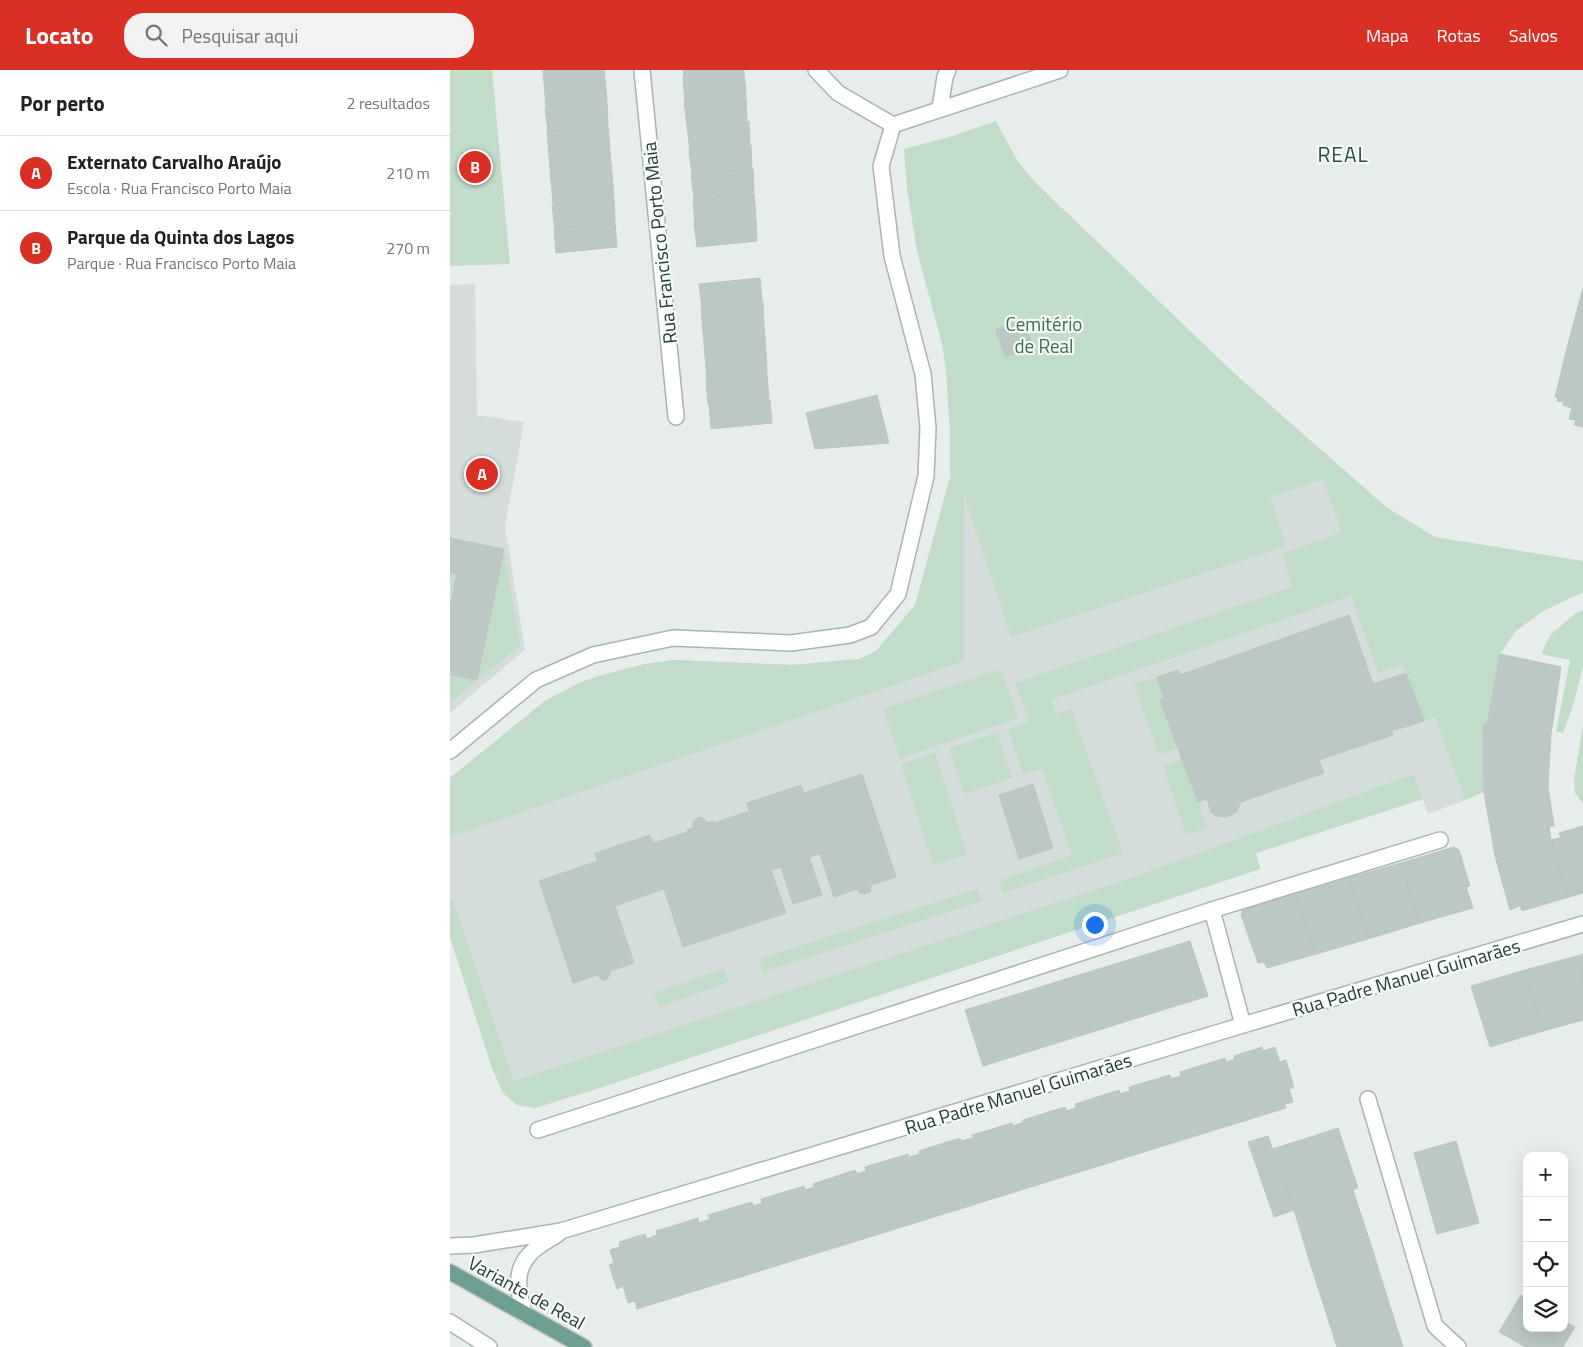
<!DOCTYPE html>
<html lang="pt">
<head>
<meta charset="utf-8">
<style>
	:root { --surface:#fff; --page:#f2f2f2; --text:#202124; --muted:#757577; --line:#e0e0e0; --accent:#d93025 }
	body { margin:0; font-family:"Titillium Web",sans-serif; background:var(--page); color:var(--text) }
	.controls { position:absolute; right:15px; bottom:15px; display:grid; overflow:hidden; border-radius:10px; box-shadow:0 5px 20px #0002 }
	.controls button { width:45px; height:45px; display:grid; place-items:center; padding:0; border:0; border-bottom:1px solid var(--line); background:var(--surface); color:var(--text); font:25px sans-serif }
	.you { position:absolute; left:644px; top:854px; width:18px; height:18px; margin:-12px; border:4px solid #fff; border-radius:50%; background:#1a73e8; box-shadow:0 0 0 8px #1a73e833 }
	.badge { display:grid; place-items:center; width:32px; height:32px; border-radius:50%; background:var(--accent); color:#fff; font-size:16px; font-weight:700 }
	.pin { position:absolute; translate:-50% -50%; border:2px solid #fff; box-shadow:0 1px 5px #0006 }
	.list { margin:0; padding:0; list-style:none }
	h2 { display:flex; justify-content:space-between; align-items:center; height:65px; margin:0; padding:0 20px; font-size:21px }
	h2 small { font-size:16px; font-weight:400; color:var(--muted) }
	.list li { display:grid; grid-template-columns:32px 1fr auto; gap:15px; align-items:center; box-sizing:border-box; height:75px; padding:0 20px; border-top:1px solid var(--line) }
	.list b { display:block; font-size:19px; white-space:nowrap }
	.list p { margin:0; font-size:16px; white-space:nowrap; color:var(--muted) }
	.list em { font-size:16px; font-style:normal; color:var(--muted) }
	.icon { flex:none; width:28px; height:28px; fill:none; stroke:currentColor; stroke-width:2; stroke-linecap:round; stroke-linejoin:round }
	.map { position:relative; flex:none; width:1133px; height:1277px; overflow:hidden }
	header { display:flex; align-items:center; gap:30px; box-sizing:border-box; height:70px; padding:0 25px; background:var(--accent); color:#fff }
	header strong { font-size:24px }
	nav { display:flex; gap:28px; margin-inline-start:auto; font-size:18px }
	.search { width:350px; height:45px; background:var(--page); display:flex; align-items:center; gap:12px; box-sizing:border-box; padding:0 18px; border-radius:20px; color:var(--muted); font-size:19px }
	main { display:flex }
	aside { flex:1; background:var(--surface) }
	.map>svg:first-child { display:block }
	.built { fill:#d4ddd9 }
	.green { fill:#c1dcc8 }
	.building { fill:#bbc8c3; stroke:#b9c7c1 }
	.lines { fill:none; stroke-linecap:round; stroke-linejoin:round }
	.minor-casing { stroke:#a9b5b1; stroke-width:18 }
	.major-casing { stroke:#c2c9c7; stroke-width:18 }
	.minor { stroke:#fff; stroke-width:15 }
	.major { stroke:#6e9f92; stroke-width:15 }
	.labels { text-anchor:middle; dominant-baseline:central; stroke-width:4.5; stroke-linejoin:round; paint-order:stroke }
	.street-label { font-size:19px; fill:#263e37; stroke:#f6faf8 }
	.park-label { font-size:19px; fill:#33724a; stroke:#f6faf8 }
	.quarter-label { font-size:21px; letter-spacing:1px; fill:#234f44; stroke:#f6faf8 }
</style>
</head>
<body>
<header>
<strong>Locato</strong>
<div class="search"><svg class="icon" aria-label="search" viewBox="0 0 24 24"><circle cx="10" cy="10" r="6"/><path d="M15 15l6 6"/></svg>Pesquisar aqui</div>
<nav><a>Mapa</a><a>Rotas</a><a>Salvos</a></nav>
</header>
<main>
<aside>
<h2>Por perto<small>2 resultados</small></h2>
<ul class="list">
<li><span class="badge">A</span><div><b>Externato Carvalho Araújo</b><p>Escola · Rua Francisco Porto Maia</p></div><em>210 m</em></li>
<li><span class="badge">B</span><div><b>Parque da Quinta dos Lagos</b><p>Parque · Rua Francisco Porto Maia</p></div><em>270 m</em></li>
</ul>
</aside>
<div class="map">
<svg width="1133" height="1277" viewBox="0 0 1133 1277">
	<rect width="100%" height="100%" fill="#e6edea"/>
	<!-- built -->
	<path class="built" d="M 25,214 L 27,345 L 74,352 L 55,456 L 75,580 L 0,643 L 0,215 Z
		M 786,305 L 936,437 L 958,569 L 1015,730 L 978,744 L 973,729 L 806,783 L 810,799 L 146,1019 L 85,1038 L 67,1035 L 53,1023 L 42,998 L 0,867 L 0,708 L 95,631 L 131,612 L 149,606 L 195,594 L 224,590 L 342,595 L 409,589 L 426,581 L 465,535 L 500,407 Z"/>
	<!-- green -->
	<path class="green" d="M 0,0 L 42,0 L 60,194 L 0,196 Z
		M 546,51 L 568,92 L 585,112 L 786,305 L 936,437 L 985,467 L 1133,491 L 1133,522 L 1093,541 L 1066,561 L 1050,584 L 1037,656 L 1033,656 L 1034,722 L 1015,730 L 985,647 L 974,651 L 953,594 L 928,603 L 901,526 L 600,630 L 606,644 L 621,639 L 673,783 L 553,823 L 549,811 L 622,785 L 592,699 L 573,704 L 558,659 L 580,652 L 565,613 L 842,517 L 832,484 L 892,462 L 873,409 L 820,427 L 836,476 L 561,567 L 514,425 L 514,591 L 2,766 L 0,765 L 0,708 L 95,631 L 131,612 L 149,606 L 195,594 L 224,590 L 342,595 L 409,589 L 426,581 L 465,535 L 500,407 L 500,362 L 496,300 L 492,274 L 467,181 L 457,118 L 454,79 L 499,67 Z
		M 54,479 L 70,576 L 0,632 L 0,604 L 27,610 Z
		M 0,503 L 7,504 L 0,538 Z
		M 1133,540 L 1133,596 L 1123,636 L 1113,663 L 1106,662 L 1120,590 L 1091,584 L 1101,564 L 1125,544 Z
		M 551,599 L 568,648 L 450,688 L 433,639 Z
		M 707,607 L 714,628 L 710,630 L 728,678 L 709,685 L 684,614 Z
		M 1133,655 L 1133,734 L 1125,723 L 1124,709 Z
		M 547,663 L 562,708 L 514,724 L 499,678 Z
		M 485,683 L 517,784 L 483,795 L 451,694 Z
		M 732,689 L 757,758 L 736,764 L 713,696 Z
		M 964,704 L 973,729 L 806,783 L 810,799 L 146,1019 L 85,1038 L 67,1035 L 53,1023 L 42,998 L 0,867 L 0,831 L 3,830 L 64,1011 L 681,808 Z
		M 527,819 L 532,831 L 313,902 L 309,889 Z
		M 274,899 L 279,912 L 209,937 L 204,923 Z"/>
	<!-- building -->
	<path class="building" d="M 93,0 L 154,0 L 155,7 L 94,13 Z
		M 233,0 L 294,0 L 294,1 L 234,7 Z
		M 294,2 L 296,26 L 235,32 L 233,8 Z
		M 155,8 L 157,31 L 96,37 L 94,13 Z
		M 296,27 L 297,50 L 237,56 L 234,32 Z
		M 157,32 L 158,56 L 98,62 L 95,38 Z
		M 299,51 L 300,74 L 240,81 L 237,56 Z
		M 158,56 L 160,80 L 99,86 L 97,62 Z
		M 301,75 L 302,99 L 242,105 L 239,81 Z
		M 160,81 L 162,104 L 101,110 L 99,87 Z
		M 303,99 L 304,122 L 244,128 L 241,105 Z
		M 162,104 L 164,128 L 103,134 L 101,110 Z
		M 304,123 L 306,147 L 245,153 L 243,129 Z
		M 164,129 L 165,153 L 105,159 L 102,135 Z
		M 306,148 L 307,171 L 247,177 L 244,153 Z
		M 165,153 L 167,177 L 106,183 L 104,159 Z
		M 310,208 L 312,232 L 252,238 L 249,214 Z
		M 1133,218 L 1133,273 L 1124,271 L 1123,276 L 1118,274 Z
		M 313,233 L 314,256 L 253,262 L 251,238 Z
		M 574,250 L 583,278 L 555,287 L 546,259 Z
		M 314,256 L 316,280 L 255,286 L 253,262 Z
		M 1124,271 L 1133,273 L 1133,357 L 1124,355 L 1126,350 L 1119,349 L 1122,338 L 1113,335 L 1114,332 L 1107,331 L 1108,328 L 1105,327 L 1118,274 L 1123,276 Z
		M 316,281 L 317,304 L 257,311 L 255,286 Z
		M 317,305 L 319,329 L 258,335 L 256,311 Z
		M 427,325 L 439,373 L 365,379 L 356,343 Z
		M 320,330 L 322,353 L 261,359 L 259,335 Z
		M 0,468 L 54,479 L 27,610 L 0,604 L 0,538 L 7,504 L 0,503 Z
		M 899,545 L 923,614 L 956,603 L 974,651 L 942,661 L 943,665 L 869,690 L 874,703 L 791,732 L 786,742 L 782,745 L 777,747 L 766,746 L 761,742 L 757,729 L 748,732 L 710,630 L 714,628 L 707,607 L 728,600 L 730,605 Z
		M 1050,584 L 1111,597 L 1101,664 L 1037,656 Z
		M 1033,655 L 1101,664 L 1098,717 L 1034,722 Z
		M 412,704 L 446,807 L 421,815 L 420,822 L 415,824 L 410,823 L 407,819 L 384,827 L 370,784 L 359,787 L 372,825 L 343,834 L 331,797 L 321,800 L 336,843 L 233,877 L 214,819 L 165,836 L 184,893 L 160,901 L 160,905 L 156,910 L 152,910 L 148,905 L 123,913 L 89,811 L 148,791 L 145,783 L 200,765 L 203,773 L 238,762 L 237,760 L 243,758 L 243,752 L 248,747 L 253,748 L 257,753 L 263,751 L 264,753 L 299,741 L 297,733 L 351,715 L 354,723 Z
		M 583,714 L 603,778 L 569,789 L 549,725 Z
		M 1098,717 L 1104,756 L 1099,756 L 1101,770 L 1045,786 L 1034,722 Z
		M 1133,756 L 1133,823 L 1119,827 L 1101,770 L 1111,768 L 1109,763 Z
		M 1101,770 L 1119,827 L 1072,841 L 1070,836 L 1060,840 L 1045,786 Z
		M 1004,777 L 1009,780 L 1020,816 L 1016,817 L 1023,838 L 970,853 L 951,793 Z
		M 951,793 L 970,853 L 918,869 L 898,808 Z
		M 898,808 L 918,869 L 866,884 L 845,824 Z
		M 845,824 L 866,884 L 817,898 L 814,892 L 808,893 L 791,845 L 793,839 Z
		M 740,871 L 758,926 L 533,996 L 515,940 Z
		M 1133,884 L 1133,908 L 1127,886 Z
		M 1127,886 L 1133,908 L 1133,950 L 1093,961 L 1075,900 Z
		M 1075,900 L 1093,961 L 1040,977 L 1021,916 Z
		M 812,977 L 813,981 L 825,977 L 830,992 L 836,990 L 844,1017 L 839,1019 L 843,1032 L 835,1034 L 836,1038 L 187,1239 L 185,1231 L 178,1233 L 173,1216 L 167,1219 L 159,1195 L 164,1193 L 160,1180 L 170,1177 L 169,1172 L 195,1164 L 197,1169 L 207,1165 L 206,1161 L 248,1148 L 249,1153 L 260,1149 L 258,1145 L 302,1132 L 303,1136 L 312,1133 L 311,1129 L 354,1116 L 355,1120 L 364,1117 L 363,1114 L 405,1100 L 407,1104 L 416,1101 L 415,1097 L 458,1084 L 459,1087 L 470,1084 L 469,1081 L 510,1068 L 511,1071 L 523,1068 L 522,1065 L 562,1053 L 563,1056 L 574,1052 L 573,1050 L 615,1037 L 617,1041 L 626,1038 L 625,1034 L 669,1020 L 670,1024 L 680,1021 L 679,1017 L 720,1005 L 721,1009 L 731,1006 L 730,1002 L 775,988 L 776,992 L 785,989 L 784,986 Z
		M 888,1058 L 908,1118 L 844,1140 L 823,1079 Z
		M 818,1066 L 844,1140 L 824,1147 L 798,1072 Z
		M 1006,1071 L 1029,1153 L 987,1164 L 964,1083 Z
		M 903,1120 L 921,1175 L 861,1196 L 844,1140 Z
		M 921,1175 L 939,1233 L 879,1252 L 861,1196 Z
		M 1071,1225 L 1077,1229 L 1077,1258 L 1114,1258 L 1114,1251 L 1125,1257 L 1113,1277 L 1076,1277 L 1049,1262 Z
		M 939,1233 L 953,1277 L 887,1277 L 879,1252 Z"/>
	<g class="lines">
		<defs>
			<path id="minor" d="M 192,0 L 226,347
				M 366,0 L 388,23 L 443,55
				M 490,38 L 495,7 L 498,0
				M 443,55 L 610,0
				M 0,681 L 86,610 L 143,585 L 223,568 L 341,573 L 400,565 L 421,557 L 448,524 L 476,406 L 478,358 L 473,304 L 442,186 L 431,96 L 443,55
				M 793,955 L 762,840 L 990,770
				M 918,1029 L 985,1256 L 1008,1277
				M 88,1060 L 762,840
				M 0,1176 L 24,1175 L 111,1161 L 793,955 L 1133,854
				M 74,1244 C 69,1224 63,1202 79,1185 C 86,1176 99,1170 108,1164
				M 0,1252 L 39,1277"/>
			<path id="major" d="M 0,1202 L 134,1277"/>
		</defs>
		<!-- minor casing -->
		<use href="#minor" class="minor-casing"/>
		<!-- major casing -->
		<use href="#major" class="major-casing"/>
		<!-- minor -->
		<use href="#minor" class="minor"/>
		<!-- major -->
		<use href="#major" class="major"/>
	</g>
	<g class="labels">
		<!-- street labels -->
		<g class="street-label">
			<text transform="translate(209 173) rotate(-96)">Rua Francisco Porto Maia</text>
			<text transform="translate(956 907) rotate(-16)">Rua Padre Manuel Guimarães</text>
			<text transform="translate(568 1023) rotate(-17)">Rua Padre Manuel Guimarães</text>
			<text transform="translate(77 1222) rotate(29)">Variante de Real</text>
		</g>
		<!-- park labels -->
		<g class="park-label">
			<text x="594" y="253">Cemitério<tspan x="594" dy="22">de Real</tspan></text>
		</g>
		<!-- quarter labels -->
		<g class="quarter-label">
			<text x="893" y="84">REAL</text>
		</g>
	</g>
</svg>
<div class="controls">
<button>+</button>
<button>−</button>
<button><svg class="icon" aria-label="locate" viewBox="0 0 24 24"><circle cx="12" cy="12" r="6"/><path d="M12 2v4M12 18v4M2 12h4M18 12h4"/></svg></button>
<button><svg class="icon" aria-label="layers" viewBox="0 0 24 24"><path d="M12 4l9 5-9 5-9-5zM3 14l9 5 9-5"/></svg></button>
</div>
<div class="you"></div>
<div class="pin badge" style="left:32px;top:404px">A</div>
<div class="pin badge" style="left:25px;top:97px">B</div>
</div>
</main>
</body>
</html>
